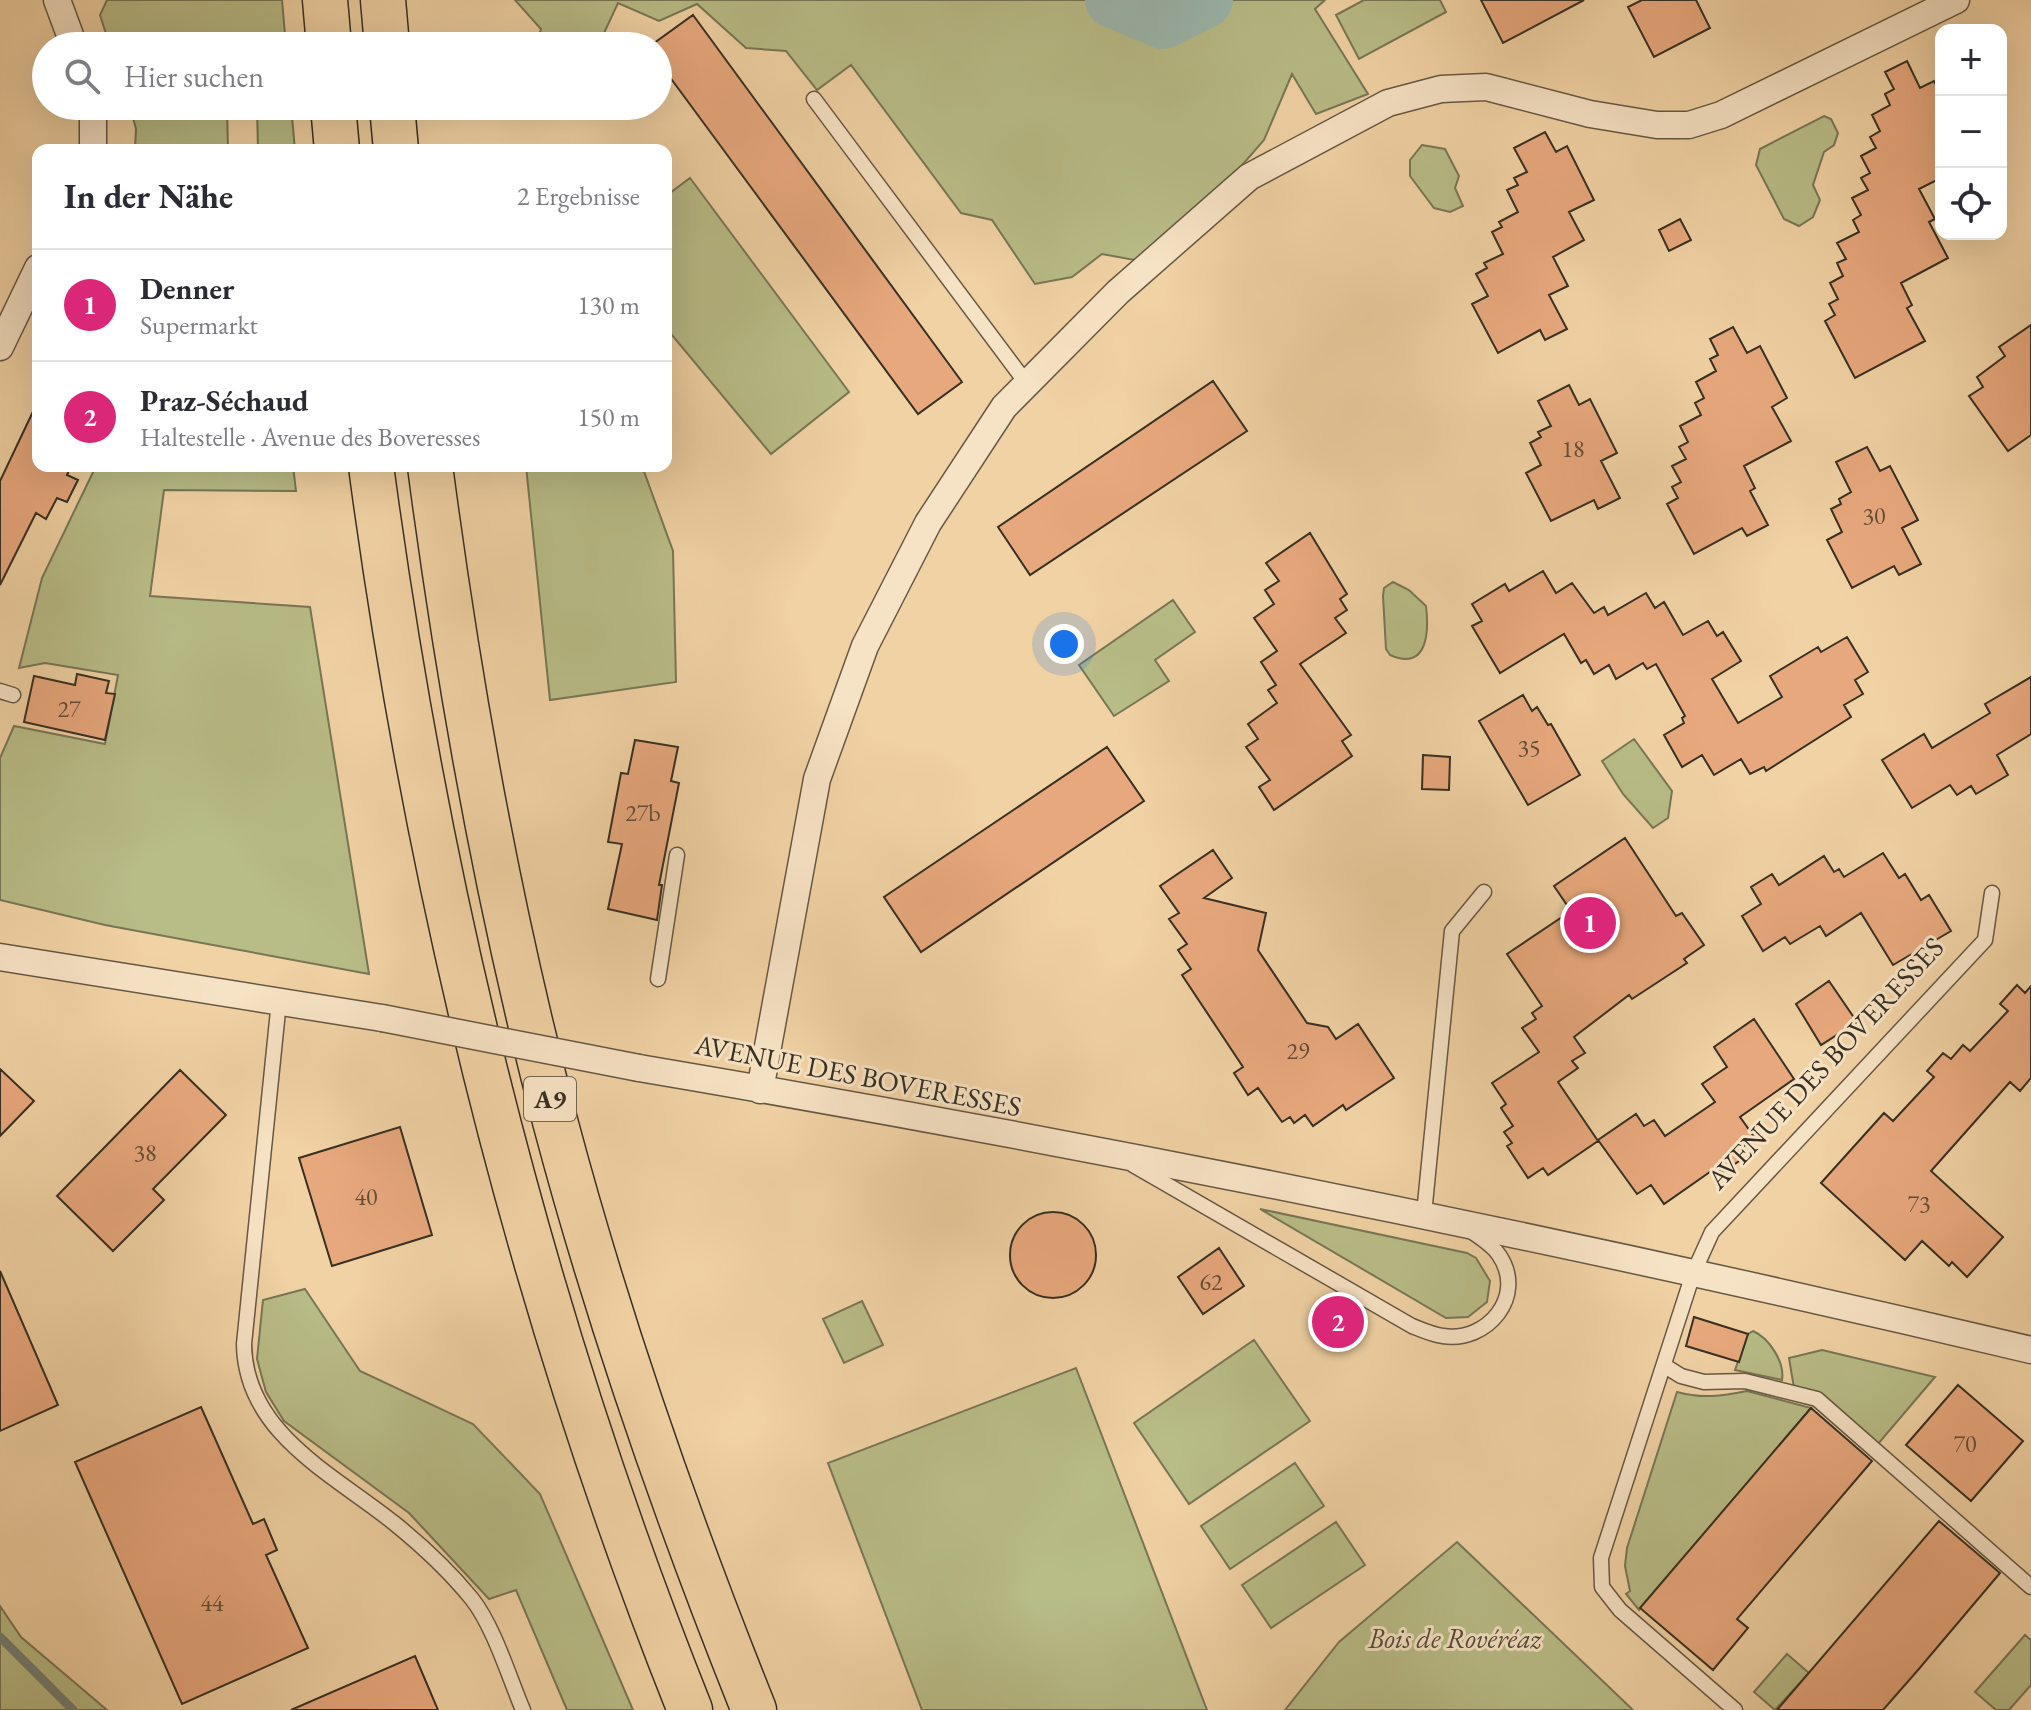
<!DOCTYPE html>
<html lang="de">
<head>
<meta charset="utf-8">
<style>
	:root { --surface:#fff; --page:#f2f2f3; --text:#2b2b33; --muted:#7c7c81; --line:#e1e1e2; --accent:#db2777 }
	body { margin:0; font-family:"EB Garamond",serif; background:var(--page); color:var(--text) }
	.controls { position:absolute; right:24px; top:24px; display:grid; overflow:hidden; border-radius:16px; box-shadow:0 8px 32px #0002 }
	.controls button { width:72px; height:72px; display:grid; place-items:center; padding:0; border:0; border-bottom:2px solid var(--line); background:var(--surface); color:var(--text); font:40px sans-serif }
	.you { position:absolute; left:1064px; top:644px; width:28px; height:28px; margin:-20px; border:6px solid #fff; border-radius:50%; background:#1a73e8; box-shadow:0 0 0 12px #1a73e833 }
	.badge { display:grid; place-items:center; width:52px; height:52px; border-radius:50%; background:var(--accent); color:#fff; font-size:26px; font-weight:700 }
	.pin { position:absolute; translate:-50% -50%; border:4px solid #fff; box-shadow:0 2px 8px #0006 }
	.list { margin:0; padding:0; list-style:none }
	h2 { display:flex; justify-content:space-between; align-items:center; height:104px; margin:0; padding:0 32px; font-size:34px }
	h2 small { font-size:26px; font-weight:400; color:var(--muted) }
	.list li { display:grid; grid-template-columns:52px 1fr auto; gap:24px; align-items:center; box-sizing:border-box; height:112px; padding:0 32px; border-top:2px solid var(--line) }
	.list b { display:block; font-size:30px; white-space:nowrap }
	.list p { margin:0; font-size:26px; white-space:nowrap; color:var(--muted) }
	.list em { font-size:26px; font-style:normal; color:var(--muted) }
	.icon { flex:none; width:44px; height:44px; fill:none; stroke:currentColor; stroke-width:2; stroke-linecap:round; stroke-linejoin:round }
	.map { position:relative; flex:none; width:2031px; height:1710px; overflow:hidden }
	.search { position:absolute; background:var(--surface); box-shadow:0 8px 32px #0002; left:32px; top:32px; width:640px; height:88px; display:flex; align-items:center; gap:20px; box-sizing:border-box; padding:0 28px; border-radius:44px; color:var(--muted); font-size:30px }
	.panel { position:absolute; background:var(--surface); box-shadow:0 8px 32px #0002; left:32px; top:144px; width:640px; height:328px; border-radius:16px }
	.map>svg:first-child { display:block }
	.green { fill:#b8bc87; stroke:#787656; stroke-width:2 }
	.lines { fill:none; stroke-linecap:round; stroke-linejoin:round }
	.stream { stroke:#738076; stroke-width:9 }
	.river { stroke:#9bb6ac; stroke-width:56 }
	.building { fill:#e8a87d; stroke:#372f24; stroke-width:2 }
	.service-casing { stroke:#665844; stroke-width:17 }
	.minor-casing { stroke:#665844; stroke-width:29 }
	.motorway-casing { stroke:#372f24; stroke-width:47 }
	.service { stroke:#f6e2c4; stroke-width:14 }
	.minor { stroke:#f6e2c4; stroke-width:26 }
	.motorway { stroke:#f1d2a4; stroke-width:44 }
	.minor-bridge-casing { stroke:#665844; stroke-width:29; stroke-linecap:butt }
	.minor-bridge { stroke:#f6e2c4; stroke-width:26 }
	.labels { text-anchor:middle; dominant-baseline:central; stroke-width:6; stroke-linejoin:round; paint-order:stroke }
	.number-label { font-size:24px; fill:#634d3a }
	.shield { fill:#f6e2c4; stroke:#706554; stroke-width:2 }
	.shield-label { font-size:26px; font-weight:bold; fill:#372f24 }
	.street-label { font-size:28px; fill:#372f24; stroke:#f6e2c4 }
	.park-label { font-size:28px; font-style:italic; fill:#514b38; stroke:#f6e2c4 }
</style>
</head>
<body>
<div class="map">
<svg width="2031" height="1710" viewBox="0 0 2031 1710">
	<rect width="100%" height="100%" fill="#f1d2a4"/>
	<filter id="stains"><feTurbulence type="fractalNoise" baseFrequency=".0025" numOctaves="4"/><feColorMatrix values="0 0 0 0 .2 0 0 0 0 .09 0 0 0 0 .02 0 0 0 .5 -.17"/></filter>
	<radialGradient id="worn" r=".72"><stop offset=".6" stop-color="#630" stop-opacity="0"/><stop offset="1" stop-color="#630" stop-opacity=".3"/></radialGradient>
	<!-- green -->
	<path class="green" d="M 107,0 L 282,0 L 286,46 L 110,46 L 100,15 Z
		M 515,0 L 1325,0 L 1315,9 L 1368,94 L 1316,114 L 1292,74 L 1264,140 L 1156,264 L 1102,254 L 1072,277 L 1035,284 L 992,220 L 961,213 L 851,65 L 817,90 L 786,51 L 746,48 L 697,4 L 659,21 L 618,3 L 598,46 L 535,46 L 541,29 Z
		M 1364,0 L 1440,0 L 1446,12 L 1359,59 L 1336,15 Z
		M 130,106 L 227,106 L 228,150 L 135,150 L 136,129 Z
		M 257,106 L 291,106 L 295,150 L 258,150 Z
		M 1824,116 L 1831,119 L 1838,133 L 1834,145 L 1824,152 L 1813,185 L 1820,200 L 1813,217 L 1799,226 L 1784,219 L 1756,165 L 1760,149 Z
		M 1422,145 L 1445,149 L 1459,176 L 1455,188 L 1463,206 L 1450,212 L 1434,208 L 1410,176 L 1410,160 Z
		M 690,178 L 849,392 L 771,454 L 666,328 L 666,196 Z
		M 96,466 L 293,466 L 296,491 L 164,490 L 150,596 L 310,607 L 369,974 L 105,925 L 0,900 L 0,758 L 14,726 L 105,744 L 118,675 L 45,663 L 19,668 L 42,578 Z
		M 526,466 L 642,466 L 673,551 L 676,682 L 550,700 Z
		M 1393,582 L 1409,590 L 1426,606 C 1429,631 1428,672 1390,655 L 1386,649 L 1383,596 L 1384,588 Z
		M 1173,600 L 1195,632 L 1155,660 L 1169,681 L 1114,716 L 1079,665 Z
		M 1634,739 L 1672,791 L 1668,818 L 1653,828 L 1623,794 L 1602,761 Z
		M 1260,1209 L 1467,1253 L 1476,1258 L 1490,1281 L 1487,1302 L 1468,1317 L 1446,1318 Z
		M 305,1289 L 360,1371 L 473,1424 L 540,1494 L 633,1710 L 567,1710 L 516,1590 L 489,1599 L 409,1513 L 284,1421 L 266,1392 L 257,1359 L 263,1300 Z
		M 862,1301 L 883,1345 L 844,1363 L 823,1319 Z
		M 1753,1331 C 1769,1338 1785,1362 1782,1380 L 1735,1370 L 1748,1334 Z
		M 1254,1340 L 1310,1421 L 1189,1504 L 1134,1423 Z
		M 1822,1350 L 1935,1377 L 1878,1444 L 1794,1388 L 1789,1358 Z
		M 1076,1368 L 1207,1710 L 922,1710 L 828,1463 Z
		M 1747,1391 L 1811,1408 L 1639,1610 L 1626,1594 L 1630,1591 L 1625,1566 L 1627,1548 L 1677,1392 C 1702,1399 1722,1396 1747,1391 Z
		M 1295,1463 L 1324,1506 L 1230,1569 L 1201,1526 Z
		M 1336,1522 L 1365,1565 L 1271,1628 L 1242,1585 Z
		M 1457,1542 L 1633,1710 L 1285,1710 L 1339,1642 Z
		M 0,1606 L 21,1637 L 107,1710 L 0,1710 Z
		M 2025,1635 L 2031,1640 L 2031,1685 L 2009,1710 L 1996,1710 L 1975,1692 Z
		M 1787,1654 L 1809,1673 L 1775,1710 L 1754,1692 Z"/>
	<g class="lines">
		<!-- stream -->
		<path class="stream" d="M 0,1637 L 73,1710"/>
		<!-- river -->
		<path class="river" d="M 1113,0 L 1163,21 L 1205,0"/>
	</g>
	<!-- building -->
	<path class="building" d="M 1481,0 L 1584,0 L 1503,43 Z
		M 1642,0 L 1696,0 L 1710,28 L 1654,57 L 1628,7 Z
		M 693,15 L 962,382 L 918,414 L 658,61 L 658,46 L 650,46 Z
		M 1907,61 L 1920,88 L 1934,81 L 1941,94 L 1941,178 L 1919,189 L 1935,219 L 1929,222 L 1948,258 L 1901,283 L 1912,305 L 1907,308 L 1925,341 L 1855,378 L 1825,321 L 1835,315 L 1829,304 L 1838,299 L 1830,283 L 1843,276 L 1837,263 L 1846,259 L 1837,243 L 1859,232 L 1853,220 L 1861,215 L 1852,198 L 1868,190 L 1861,178 L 1870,173 L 1861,156 L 1876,148 L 1870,137 L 1880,131 L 1872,115 L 1890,105 L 1885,94 L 1894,89 L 1885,72 Z
		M 1545,132 L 1556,152 L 1567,146 L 1594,200 L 1569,212 L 1584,240 L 1553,257 L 1568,286 L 1549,295 L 1567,329 L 1545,340 L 1540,330 L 1498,353 L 1472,304 L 1488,296 L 1476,274 L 1487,268 L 1484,263 L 1503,254 L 1492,232 L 1502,227 L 1499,222 L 1518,212 L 1507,190 L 1518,185 L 1514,178 L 1527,172 L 1514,148 Z
		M 1680,219 L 1691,240 L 1669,251 L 1659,230 Z
		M 2031,325 L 2031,435 L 2008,451 L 1969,396 L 1983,387 L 1977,377 L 2005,356 L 1999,347 Z
		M 1733,327 L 1747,353 L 1760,346 L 1787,398 L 1772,407 L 1791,441 L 1744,466 L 1755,488 L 1750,491 L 1768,525 L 1747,536 L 1742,528 L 1694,554 L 1667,504 L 1678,498 L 1672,487 L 1681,482 L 1672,466 L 1686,459 L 1679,447 L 1688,442 L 1680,426 L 1701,415 L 1695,403 L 1704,398 L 1696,382 L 1716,371 L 1710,359 L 1718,355 L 1710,339 Z
		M 1213,381 L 1247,431 L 1030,575 L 998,527 Z
		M 1569,385 L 1579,405 L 1590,399 L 1617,453 L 1601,461 L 1620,498 L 1598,509 L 1594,500 L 1551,521 L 1526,473 L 1541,465 L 1530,443 L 1541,437 L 1538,432 L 1551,426 L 1538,401 Z
		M 38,401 L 38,466 L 71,466 L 67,475 L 78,480 L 67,502 L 57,498 L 46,519 L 36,513 L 0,585 L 0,481 Z
		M 1867,447 L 1880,471 L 1890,466 L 1918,520 L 1902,528 L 1921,564 L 1899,575 L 1894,566 L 1852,588 L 1827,540 L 1842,532 L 1831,509 L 1841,504 L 1839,499 L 1851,492 L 1836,462 Z
		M 1310,533 L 1347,594 L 1340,599 L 1347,610 L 1335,618 L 1346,633 L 1300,664 L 1351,735 L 1342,741 L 1352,756 L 1274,810 L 1259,787 L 1270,780 L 1246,747 L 1258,739 L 1248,724 L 1277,703 L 1268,690 L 1276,685 L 1261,662 L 1277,651 L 1254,618 L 1274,604 L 1265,590 L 1279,581 L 1266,563 Z
		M 1543,571 L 1556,593 L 1572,583 L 1594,613 L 1604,607 L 1608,615 L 1646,593 L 1655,608 L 1664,602 L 1683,635 L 1708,621 L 1717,636 L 1723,632 L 1741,661 L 1712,679 L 1738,723 L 1782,697 L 1770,676 L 1818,647 L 1821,652 L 1847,637 L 1868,672 L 1855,680 L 1863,694 L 1844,705 L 1851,717 L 1766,771 L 1764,767 L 1750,774 L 1741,759 L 1714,775 L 1702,755 L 1682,767 L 1664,735 L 1684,723 L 1682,718 L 1685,716 L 1656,664 L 1647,669 L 1643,663 L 1616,679 L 1609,665 L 1594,674 L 1586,660 L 1581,663 L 1564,634 L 1500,673 L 1472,626 L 1482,621 L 1472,604 L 1505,584 L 1509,591 Z
		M 77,674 L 109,681 L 106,693 L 115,694 L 105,740 L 24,722 L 34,676 L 75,685 Z
		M 2031,677 L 2031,734 L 1997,755 L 2008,775 L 1976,794 L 1971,786 L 1957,795 L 1950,785 L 1912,808 L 1882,760 L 1924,734 L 1932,748 L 1990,713 L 1985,704 Z
		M 1523,695 L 1532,711 L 1537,707 L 1548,725 L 1551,724 L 1580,775 L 1528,805 L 1479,721 Z
		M 635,740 L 678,747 L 671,781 L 679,783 L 659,885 L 662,885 L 657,920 L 608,909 L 622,844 L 608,842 L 621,773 L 628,774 Z
		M 1107,747 L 1144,801 L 921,952 L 884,897 Z
		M 1423,755 L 1450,757 L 1449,790 L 1422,789 Z
		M 1625,838 L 1676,916 L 1682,913 L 1704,945 L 1684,959 L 1687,963 L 1632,999 L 1629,995 L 1574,1037 L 1585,1053 L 1572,1061 L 1578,1068 L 1558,1082 L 1598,1141 L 1548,1175 L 1543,1168 L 1528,1178 L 1507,1146 L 1512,1143 L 1504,1132 L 1513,1126 L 1501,1108 L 1506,1104 L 1492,1083 L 1539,1052 L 1522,1028 L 1536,1019 L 1532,1013 L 1542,1006 L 1507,954 L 1571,911 L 1554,886 Z
		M 1213,850 L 1232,878 L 1204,898 L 1266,913 L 1258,950 L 1307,1023 L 1328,1027 L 1336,1039 L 1358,1024 L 1394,1078 L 1346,1110 L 1343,1105 L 1313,1126 L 1305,1115 L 1294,1123 L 1290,1117 L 1282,1122 L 1258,1088 L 1248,1095 L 1234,1073 L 1243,1067 L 1182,975 L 1191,969 L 1178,950 L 1187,944 L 1169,919 L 1179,913 L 1160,886 Z
		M 1883,853 L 1899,878 L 1905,874 L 1921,900 L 1929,895 L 1951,931 L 1893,965 L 1861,913 L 1826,936 L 1820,926 L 1790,944 L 1785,937 L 1763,951 L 1742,916 L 1761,904 L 1751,887 L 1772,874 L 1779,885 L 1824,856 L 1834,872 L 1839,869 L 1844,877 Z
		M 1829,981 L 1857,1022 L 1821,1045 L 1796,1004 Z
		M 2017,985 L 2025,993 L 2031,986 L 2031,1078 L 2020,1091 L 2010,1082 L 1931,1171 L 2003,1237 L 1967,1277 L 1952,1262 L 1949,1266 L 1922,1241 L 1905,1260 L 1821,1183 L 1884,1113 L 1893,1121 L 1934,1077 L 1927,1071 L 1943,1053 L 1951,1059 L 1963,1045 L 1970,1051 L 2008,1011 L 2000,1004 Z
		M 1754,1019 L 1794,1079 L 1740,1117 L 1755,1138 L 1737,1151 L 1742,1159 L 1722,1173 L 1717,1167 L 1664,1204 L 1651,1185 L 1637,1194 L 1598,1140 L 1636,1114 L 1644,1126 L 1654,1120 L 1665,1136 L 1715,1102 L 1702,1084 L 1727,1067 L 1714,1047 Z
		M 0,1069 L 34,1101 L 0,1136 Z
		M 180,1070 L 226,1115 L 153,1189 L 164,1200 L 113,1251 L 57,1196 Z
		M 400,1127 L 432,1235 L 332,1266 L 299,1158 Z
		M1010 1255a43 43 0 1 1 86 0a43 43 0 1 1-86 0Z
		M 1219,1248 L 1244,1286 L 1203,1314 L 1178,1277 Z
		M 0,1271 L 58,1405 L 0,1431 Z
		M 1694,1317 L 1748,1334 L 1739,1362 L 1686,1346 Z
		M 1958,1385 L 2023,1441 L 1971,1501 L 1906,1445 Z
		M 201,1407 L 253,1524 L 264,1519 L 277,1550 L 266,1555 L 308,1648 L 182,1704 L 75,1462 Z
		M 1811,1408 L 1872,1461 L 1737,1619 L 1748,1628 L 1713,1670 L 1640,1608 Z
		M 1939,1521 L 2000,1573 L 1918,1670 L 1883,1710 L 1777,1710 Z
		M 415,1656 L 438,1710 L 291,1710 Z"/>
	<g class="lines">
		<defs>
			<path id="service" d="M 814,99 L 1027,384
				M 0,691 L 13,695
				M 658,979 L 677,855
				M 279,1001 L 244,1344 C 245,1433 333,1474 394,1523 C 420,1544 451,1573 472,1599 C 494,1627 509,1677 523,1710
				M 1133,1165 L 1412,1326 C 1422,1330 1433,1335 1443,1336 C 1487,1343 1527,1296 1499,1255 C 1493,1245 1480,1238 1470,1230
				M 1424,1214 L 1452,931 L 1484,892
				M 1665,1366 L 1681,1376 L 1704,1382 L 1745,1381 L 1817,1399 L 2031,1587
				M 1735,1710 L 1620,1610 L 1602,1587 L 1601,1558 L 1693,1274 L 1712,1232 L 1985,940 L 1992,893"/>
			<path id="minor" d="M 57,0 L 74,46
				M 93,150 L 93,106
				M 0,347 L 38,268
				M 0,957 L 382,1018
				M 639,1068 C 1106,1147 1570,1241 2031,1350
				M 760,1090 L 817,779 L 865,646 L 928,523 L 1004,407 L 1118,292 L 1249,177 L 1388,103 L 1441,89 L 1486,87 L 1590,114 L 1657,125 L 1689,125 L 1721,115 L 1956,0"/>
			<path id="motorway" d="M 325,0 L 329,46
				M 383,0 L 387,46
				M 333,106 L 337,150
				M 392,106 L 396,150
				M 371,466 C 428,893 530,1310 690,1710
				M 430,466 C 459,686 498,906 555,1121 C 608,1321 677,1518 754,1710"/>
		</defs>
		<!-- service casing -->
		<use href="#service" class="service-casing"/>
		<!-- minor casing -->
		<use href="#minor" class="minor-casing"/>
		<!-- motorway casing -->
		<use href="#motorway" class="motorway-casing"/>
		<!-- service -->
		<use href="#service" class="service"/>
		<!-- minor -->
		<use href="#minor" class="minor"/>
		<!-- motorway -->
		<use href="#motorway" class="motorway"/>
		<defs>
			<path id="minor-bridge" d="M 382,1018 L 639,1068"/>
		</defs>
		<!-- minor-bridge casing -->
		<use href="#minor-bridge" class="minor-bridge-casing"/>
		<!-- minor-bridge -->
		<use href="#minor-bridge" class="minor-bridge"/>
	</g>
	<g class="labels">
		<!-- number labels -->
		<g class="number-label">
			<text x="1573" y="448">18</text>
			<text x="1874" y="515">30</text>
			<text x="69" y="708">27</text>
			<text x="1529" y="747">35</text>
			<text x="643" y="812">27b</text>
			<text x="1298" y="1050">29</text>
			<text x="145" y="1152">38</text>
			<text x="366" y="1196">40</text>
			<text x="1919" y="1203">73</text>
			<text x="1211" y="1281">62</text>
			<text x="1965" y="1443">70</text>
			<text x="212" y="1602">44</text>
		</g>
		<!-- shield labels -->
		<rect class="shield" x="524" y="1077" width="52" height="44" rx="6"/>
		<g class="shield-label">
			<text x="550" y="1099">A9</text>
		</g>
		<!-- street labels -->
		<g class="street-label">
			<text transform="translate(1825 1063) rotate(-47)">AVENUE DES BOVERESSES</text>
			<text transform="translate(858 1075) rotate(11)">AVENUE DES BOVERESSES</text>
		</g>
		<!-- park labels -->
		<g class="park-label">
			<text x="1455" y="1638">Bois de Rovéréaz</text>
		</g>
	</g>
	<rect width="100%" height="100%" filter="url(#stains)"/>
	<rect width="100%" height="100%" fill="url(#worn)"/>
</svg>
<div class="controls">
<button>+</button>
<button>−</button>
<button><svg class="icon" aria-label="locate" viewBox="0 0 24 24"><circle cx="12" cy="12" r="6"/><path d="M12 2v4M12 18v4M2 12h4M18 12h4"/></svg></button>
</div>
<div class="you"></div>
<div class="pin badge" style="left:1590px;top:923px">1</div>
<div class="pin badge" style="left:1338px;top:1322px">2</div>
<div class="search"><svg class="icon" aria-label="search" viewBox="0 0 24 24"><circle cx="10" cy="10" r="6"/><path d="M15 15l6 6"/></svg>Hier suchen</div>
<section class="panel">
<h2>In der Nähe<small>2 Ergebnisse</small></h2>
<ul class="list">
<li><span class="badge">1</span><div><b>Denner</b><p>Supermarkt</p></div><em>130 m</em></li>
<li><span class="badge">2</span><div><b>Praz-Séchaud</b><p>Haltestelle · Avenue des Boveresses</p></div><em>150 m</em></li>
</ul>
</section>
</div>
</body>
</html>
